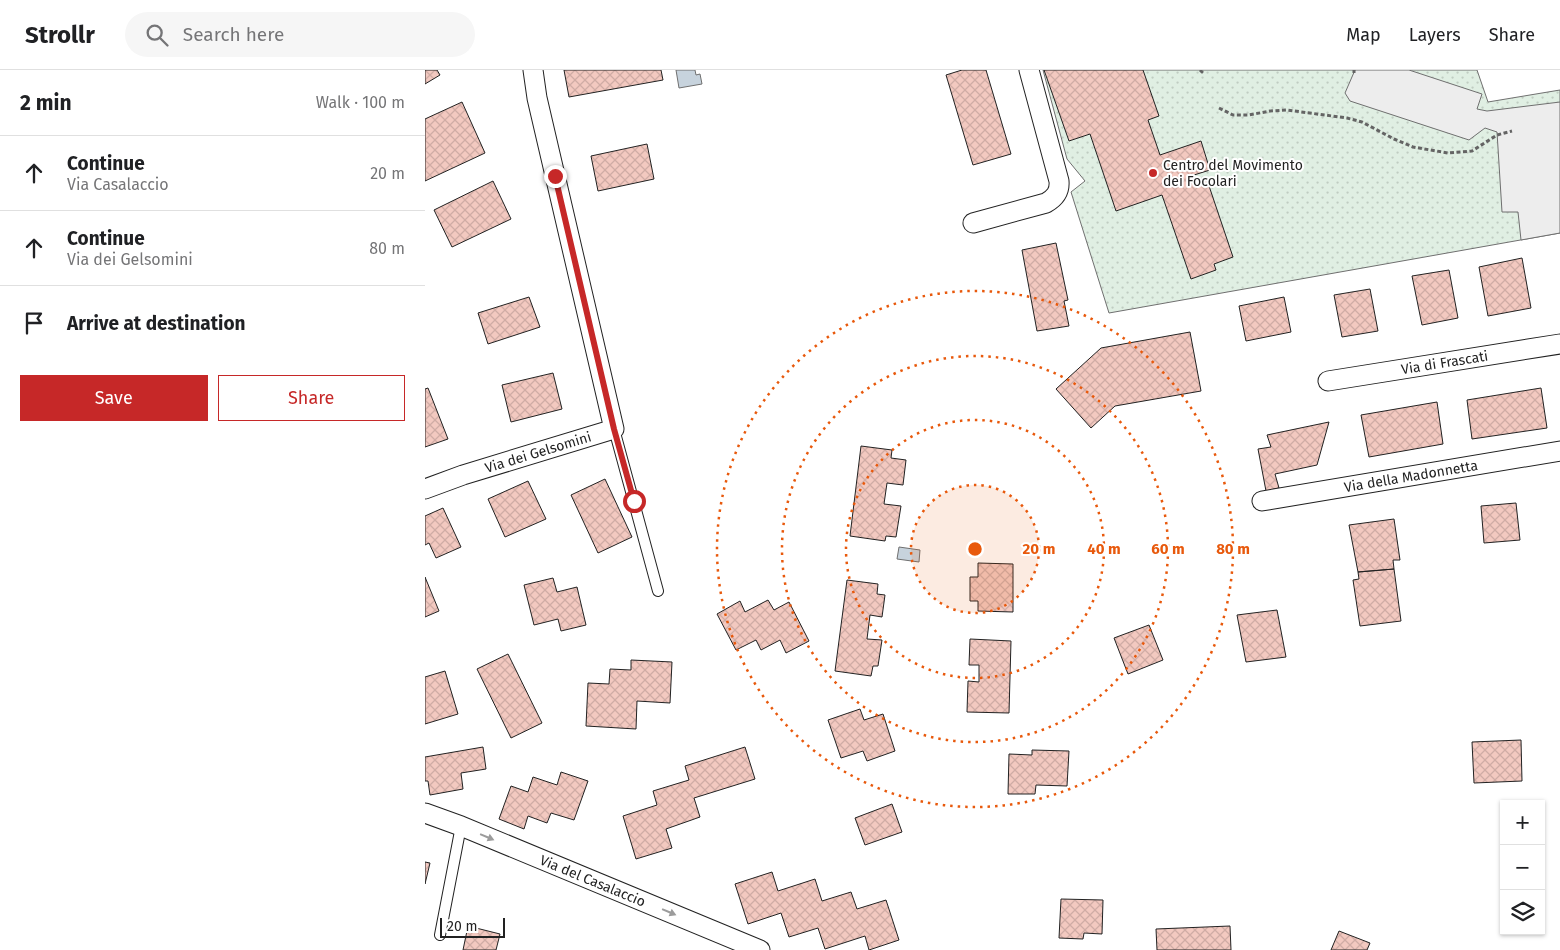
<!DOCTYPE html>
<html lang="en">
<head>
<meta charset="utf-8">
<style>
	:root { --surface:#fff; --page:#f6f6f6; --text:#202124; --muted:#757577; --line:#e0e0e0; --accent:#c62828 }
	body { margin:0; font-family:"Fira Sans",sans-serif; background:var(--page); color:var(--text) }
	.controls { position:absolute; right:15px; bottom:15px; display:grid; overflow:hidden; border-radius:0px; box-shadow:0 1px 4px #0004 }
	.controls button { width:45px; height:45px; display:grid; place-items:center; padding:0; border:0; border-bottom:1px solid var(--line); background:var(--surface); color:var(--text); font:25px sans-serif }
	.scale { position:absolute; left:15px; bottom:12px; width:65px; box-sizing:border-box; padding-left:5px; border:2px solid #222; border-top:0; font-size:14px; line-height:18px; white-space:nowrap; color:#222; -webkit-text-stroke:4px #fff; paint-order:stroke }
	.stop { position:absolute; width:15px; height:15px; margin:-11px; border:4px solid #c62828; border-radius:50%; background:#fff }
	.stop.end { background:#c62828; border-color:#fff; box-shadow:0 1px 5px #0008 }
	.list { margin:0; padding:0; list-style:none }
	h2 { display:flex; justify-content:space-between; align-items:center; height:65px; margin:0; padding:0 20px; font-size:21px }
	h2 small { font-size:16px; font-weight:400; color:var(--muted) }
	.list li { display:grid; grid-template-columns:32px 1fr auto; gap:15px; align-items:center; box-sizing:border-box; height:75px; padding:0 20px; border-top:1px solid var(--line) }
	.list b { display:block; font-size:19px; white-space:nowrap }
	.list p { margin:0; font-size:16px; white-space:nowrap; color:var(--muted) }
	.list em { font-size:16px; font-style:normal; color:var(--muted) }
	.actions { display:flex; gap:10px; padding:15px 20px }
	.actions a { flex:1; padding:11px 0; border:1px solid var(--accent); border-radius:0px; text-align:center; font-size:18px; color:var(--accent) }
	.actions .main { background:var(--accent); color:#fff }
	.icon { flex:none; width:28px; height:28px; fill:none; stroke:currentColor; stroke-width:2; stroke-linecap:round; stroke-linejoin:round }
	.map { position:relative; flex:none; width:1135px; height:880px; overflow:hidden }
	header { display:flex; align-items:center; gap:30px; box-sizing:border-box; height:70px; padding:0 25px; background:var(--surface); border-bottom:1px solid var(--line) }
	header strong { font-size:24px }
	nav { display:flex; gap:28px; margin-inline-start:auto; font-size:18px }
	.search { width:350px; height:45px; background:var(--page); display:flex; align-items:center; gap:12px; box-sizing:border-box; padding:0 18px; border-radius:28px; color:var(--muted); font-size:19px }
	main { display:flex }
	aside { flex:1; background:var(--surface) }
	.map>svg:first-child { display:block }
	.park { fill:url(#park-dots); stroke:#6f6f6f }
	.parking { fill:#ededed; stroke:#6f6f6f }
	.water { fill:#c7d3dd; stroke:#6f6f6f }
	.building { fill:url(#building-cross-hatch); stroke:#222 }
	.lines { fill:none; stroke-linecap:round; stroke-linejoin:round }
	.lane-casing { stroke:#222; stroke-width:12 }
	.street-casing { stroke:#222; stroke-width:21 }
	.path { stroke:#646464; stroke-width:3; stroke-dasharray:4 2.5; stroke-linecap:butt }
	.lane { stroke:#fff; stroke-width:10 }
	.street { stroke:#fff; stroke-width:19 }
	.oneway { fill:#9c9c9c }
	.route { stroke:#c62828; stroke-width:6 }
	.ring { fill:none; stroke:#e8590c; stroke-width:2.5; stroke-dasharray:2.5 5 }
	.poi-dot { fill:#c62828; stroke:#fff; stroke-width:2 }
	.labels { text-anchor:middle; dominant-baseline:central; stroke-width:4; stroke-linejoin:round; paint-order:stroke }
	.poi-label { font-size:14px; fill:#222; stroke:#fff; text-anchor:start }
	.street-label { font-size:14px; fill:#222; stroke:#fff }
	.centre { fill:#e8590c; stroke:#fff; stroke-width:2.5 }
	.ring-label { font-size:15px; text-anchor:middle; font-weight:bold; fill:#e8590c; stroke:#fff; stroke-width:4; stroke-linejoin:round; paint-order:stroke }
</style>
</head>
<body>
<header>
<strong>Strollr</strong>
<div class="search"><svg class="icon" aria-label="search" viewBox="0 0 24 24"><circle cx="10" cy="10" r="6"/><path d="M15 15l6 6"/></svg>Search here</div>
<nav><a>Map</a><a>Layers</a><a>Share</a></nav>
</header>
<main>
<aside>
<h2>2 min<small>Walk · 100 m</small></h2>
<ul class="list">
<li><svg class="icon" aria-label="ahead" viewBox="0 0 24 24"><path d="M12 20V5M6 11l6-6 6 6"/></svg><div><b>Continue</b><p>Via Casalaccio</p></div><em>20 m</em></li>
<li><svg class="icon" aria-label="ahead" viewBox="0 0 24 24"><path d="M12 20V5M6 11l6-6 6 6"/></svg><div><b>Continue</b><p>Via dei Gelsomini</p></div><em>80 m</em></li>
<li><svg class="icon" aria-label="arrive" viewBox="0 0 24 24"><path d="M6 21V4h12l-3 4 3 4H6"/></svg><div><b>Arrive at destination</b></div></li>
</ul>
<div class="actions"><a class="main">Save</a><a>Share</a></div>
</aside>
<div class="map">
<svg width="1135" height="880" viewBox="0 0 1135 880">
	<defs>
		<pattern id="park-dots" width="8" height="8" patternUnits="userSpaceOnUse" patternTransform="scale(1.25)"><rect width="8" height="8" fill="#e0efe3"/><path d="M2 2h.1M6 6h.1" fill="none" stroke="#c0cdc2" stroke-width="1.8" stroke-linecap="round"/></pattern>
		<pattern id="building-cross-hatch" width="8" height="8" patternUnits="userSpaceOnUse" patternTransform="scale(1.25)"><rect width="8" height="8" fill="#f3c9c0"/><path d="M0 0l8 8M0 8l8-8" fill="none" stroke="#d0aca5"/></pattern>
	</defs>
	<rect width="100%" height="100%" fill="#fff"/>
	<!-- park -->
	<path class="park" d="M 618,0 L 1052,0 L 1063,32 L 1135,20 L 1135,163 L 684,243 L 646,122 L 660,111 L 642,89 Z"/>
	<!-- parking -->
	<path class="parking" d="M 930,0 L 984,0 L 1057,24 L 1052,39 L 1062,41 L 1135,32 L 1135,163 L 1096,170 L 1093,142 L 1077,142 L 1072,62 L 1060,58 L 1044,70 L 925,31 L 920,23 Z"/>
	<!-- water -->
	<path class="water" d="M 251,0 L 270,0 L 271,5 L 275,4 L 277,14 L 254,18 Z
		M 474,477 L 495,480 L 494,492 L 472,489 Z"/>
	<!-- building -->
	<path class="building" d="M 0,0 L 12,0 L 15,5 L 0,14 Z
		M 139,0 L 236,0 L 238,10 L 144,27 Z
		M 537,0 L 561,0 L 586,84 L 548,95 L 521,5 Z
		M 619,0 L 718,0 L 734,46 L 723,50 L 735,85 L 776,71 L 785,100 L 769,105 L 771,111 L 781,107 L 808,187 L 789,194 L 791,200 L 766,209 L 737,125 L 691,141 L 665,64 L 644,71 Z
		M 37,32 L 60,83 L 0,111 L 0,49 Z
		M 222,74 L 229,109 L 173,121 L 166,86 Z
		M 68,111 L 86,149 L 27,177 L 9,140 Z
		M 631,173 L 643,230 L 639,231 L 644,256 L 612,261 L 597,180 Z
		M 1097,188 L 1106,238 L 1063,246 L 1054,197 Z
		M 1024,200 L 1033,248 L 997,255 L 987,206 Z
		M 945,219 L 953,261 L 917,267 L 909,225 Z
		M 104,227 L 115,257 L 63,274 L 53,243 Z
		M 859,227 L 866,262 L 821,271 L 814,236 Z
		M 765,262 L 776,321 L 690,336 L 666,358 L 631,319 L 676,278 Z
		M 128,303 L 137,339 L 86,352 L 77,315 Z
		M 3,318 L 23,369 L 0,377 L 0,319 Z
		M 1116,318 L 1122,358 L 1047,369 L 1042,330 Z
		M 1012,332 L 1018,374 L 944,387 L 936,345 Z
		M 904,352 L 892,395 L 850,404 L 854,418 L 841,421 L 833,379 L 846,377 L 842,365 Z
		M 436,376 L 467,380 L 466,388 L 481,390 L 478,415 L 462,413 L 459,434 L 476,436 L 471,467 L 461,466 L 460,471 L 425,466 Z
		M 180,409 L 207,467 L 173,483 L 146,425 Z
		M 103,411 L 121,449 L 80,467 L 63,429 Z
		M 1091,433 L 1095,470 L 1059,473 L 1056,436 Z
		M 18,438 L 36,477 L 11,488 L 4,473 L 0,475 L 0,446 Z
		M 969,449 L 975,490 L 968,490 L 969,499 L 933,502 L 924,455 Z
		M 553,493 L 588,494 L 588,542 L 553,541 L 553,531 L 545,531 L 545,507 L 553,507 Z
		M 969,499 L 976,551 L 935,556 L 928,510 L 934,509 L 933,502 Z
		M 0,507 L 14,541 L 0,547 Z
		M 128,508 L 132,522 L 152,517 L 161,555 L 136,561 L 133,549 L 109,555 L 99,515 Z
		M 422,510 L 453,514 L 452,524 L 460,525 L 457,547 L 445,545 L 442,569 L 457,570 L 453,596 L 448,596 L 446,606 L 410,601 Z
		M 343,530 L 349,540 L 364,532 L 384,571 L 361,583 L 355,570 L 336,580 L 331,570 L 311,580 L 292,544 L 315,531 L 320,542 Z
		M 852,540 L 861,587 L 821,592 L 812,545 Z
		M 724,555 L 738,590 L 703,604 L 689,568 Z
		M 545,569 L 586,571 L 584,643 L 542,642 L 543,611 L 554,612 L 554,595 L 544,595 Z
		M 83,584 L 117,653 L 86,668 L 52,599 Z
		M 206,590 L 247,592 L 245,633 L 212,631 L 211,659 L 161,656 L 163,613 L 184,614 L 185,599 L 206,600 Z
		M 20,601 L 33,644 L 0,654 L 0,607 Z
		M 435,639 L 439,650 L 458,644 L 470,681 L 442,691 L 438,681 L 416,688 L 403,650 Z
		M 1096,670 L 1097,711 L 1049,713 L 1047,672 Z
		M 58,677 L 61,699 L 36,703 L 38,719 L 5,725 L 3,711 L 0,711 L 0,687 Z
		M 320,677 L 330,709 L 269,728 L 275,747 L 241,759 L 247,778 L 211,789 L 198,746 L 232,735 L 228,721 L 264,710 L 260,696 Z
		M 607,680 L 644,681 L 642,716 L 611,715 L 610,724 L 583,724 L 584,684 L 607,685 Z
		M 136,702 L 163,711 L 149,750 L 126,743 L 122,753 L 103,746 L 99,759 L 74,749 L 86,716 L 103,722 L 108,707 L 132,715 Z
		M 467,734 L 477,762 L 440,775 L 430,748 Z
		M 0,792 L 5,793 L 0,814 Z
		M 347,802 L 353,821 L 390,809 L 397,831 L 426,822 L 432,839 L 461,830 L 474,870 L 444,880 L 440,866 L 400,879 L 393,858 L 364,867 L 356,843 L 323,854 L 310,814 Z
		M 636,829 L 678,830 L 677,864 L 659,863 L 658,869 L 634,868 Z
		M 43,856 L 75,864 L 71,880 L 38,880 Z
		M 805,856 L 806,880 L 732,880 L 731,859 Z
		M 914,861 L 945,873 L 942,880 L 906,880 Z"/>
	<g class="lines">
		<defs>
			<path id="lane" d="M 189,359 L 233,521
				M 15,865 L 36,756"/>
			<g id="street">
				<path d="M 548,153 L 621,133 C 630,128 635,122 634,111 L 604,0"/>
				<path id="s1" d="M 903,311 L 1135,274"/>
				<path id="s2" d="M 0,419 L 38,405 L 189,359 L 112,28 L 108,0"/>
				<path id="s3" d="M 837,431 L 1135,381"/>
				<path id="s4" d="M 0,743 L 36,756 L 335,880"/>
			</g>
		</defs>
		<!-- lane casing -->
		<use href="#lane" class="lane-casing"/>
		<!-- street casing -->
		<use href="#street" class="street-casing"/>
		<!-- path -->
		<path class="path" d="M 775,0 L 777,2 L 777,0
			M 929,3 L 929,0
			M 794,38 L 808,45 L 824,45 L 845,41 L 862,40 L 922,48 L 937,52 L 969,69 L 988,77 L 1023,83 L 1047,81 L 1072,65 L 1087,61"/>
		<!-- lane -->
		<use href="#lane" class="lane"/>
		<!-- street -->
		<use href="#street" class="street"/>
	</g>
	<!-- one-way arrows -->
	<defs><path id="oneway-solid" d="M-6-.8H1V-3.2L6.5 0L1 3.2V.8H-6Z" transform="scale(1.25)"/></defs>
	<g class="oneway">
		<use href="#oneway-solid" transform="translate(62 767) rotate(23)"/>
		<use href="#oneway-solid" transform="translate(244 842) rotate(23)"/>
	</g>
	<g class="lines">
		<!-- route -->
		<path class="route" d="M 130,106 L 189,359 L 209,431"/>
	</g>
	<!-- distance rings -->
	<circle cx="550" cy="479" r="64" fill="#e8590c" fill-opacity=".12"/>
	<g class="ring">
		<circle cx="550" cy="479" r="64"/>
		<circle cx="550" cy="479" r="129"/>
		<circle cx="550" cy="479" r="193"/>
		<circle cx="550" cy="479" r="258"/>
	</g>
	<!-- markers -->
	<circle class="poi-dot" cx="728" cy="103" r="5"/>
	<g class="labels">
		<!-- poi labels -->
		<g class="poi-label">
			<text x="738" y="95">Centro del Movimento<tspan x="738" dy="16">dei Focolari</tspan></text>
		</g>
		<!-- street labels -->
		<g class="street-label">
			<text stroke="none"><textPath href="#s1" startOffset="118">Via di Frascati</textPath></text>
			<text stroke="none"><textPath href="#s2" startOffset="119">Via dei Gelsomini</textPath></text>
			<text stroke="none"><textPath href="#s3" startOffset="151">Via della Madonnetta</textPath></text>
			<text stroke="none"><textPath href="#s4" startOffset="181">Via del Casalaccio</textPath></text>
		</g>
	</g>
	<circle cx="550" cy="479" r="8" class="centre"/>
	<g class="ring-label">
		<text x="614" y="484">20 m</text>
		<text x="679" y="484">40 m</text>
		<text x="743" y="484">60 m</text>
		<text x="808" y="484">80 m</text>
	</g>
</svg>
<div class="controls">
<button>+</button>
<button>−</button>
<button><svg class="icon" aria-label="layers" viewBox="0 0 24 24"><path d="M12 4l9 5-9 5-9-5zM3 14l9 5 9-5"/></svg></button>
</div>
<div class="scale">20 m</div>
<div class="stop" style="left:209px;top:431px"></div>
<div class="stop end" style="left:130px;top:106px"></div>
</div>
</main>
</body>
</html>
